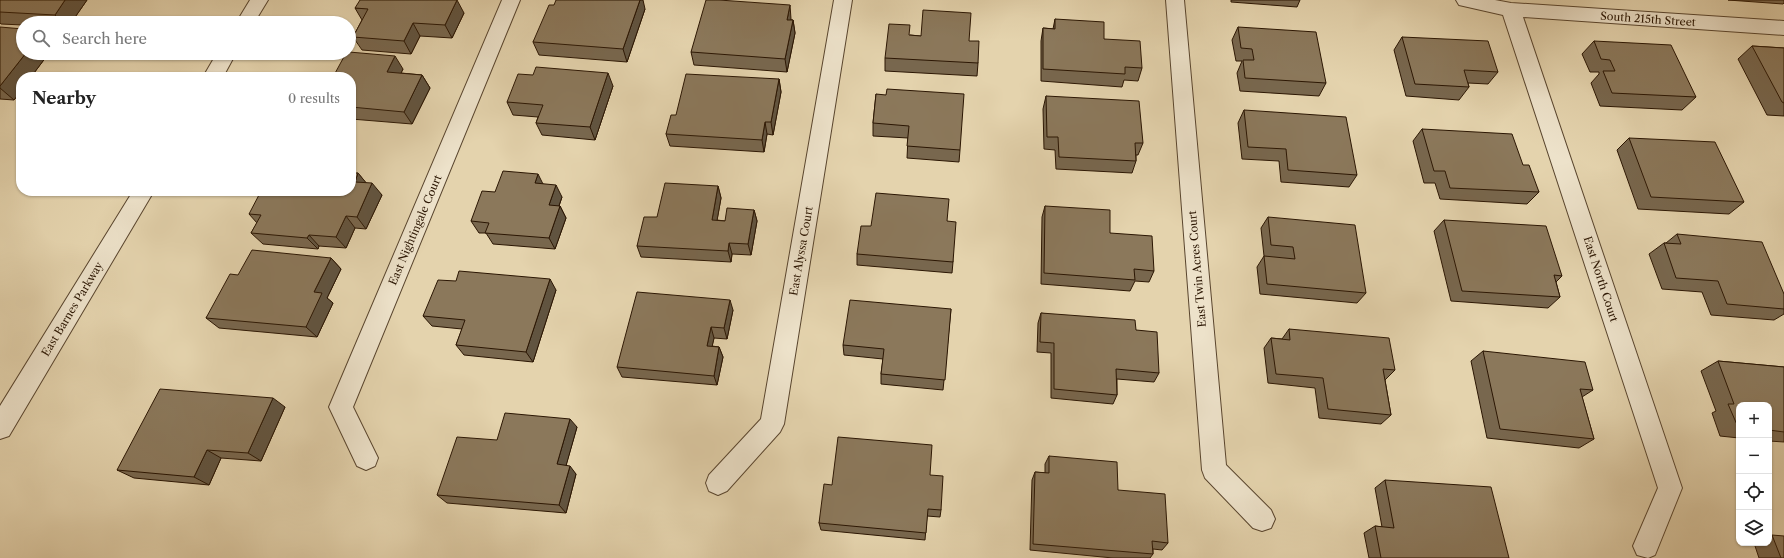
<!DOCTYPE html>
<html lang="en">
<head>
<meta charset="utf-8">
<style>
	:root { --surface:#fff; --page:#f6f6f6; --text:#222; --muted:#767676; --line:#e0e0e0 }
	body { margin:0; font-family:"Libre Caslon Text",serif; background:var(--page); color:var(--text) }
	.controls { position:absolute; right:12px; bottom:12px; display:grid; overflow:hidden; border-radius:8px; box-shadow:0 1px 3px #0004 }
	.controls button { width:36px; height:36px; display:grid; place-items:center; padding:0; border:0; border-bottom:1px solid var(--line); background:var(--surface); color:var(--text); font:20px sans-serif }
	.list { margin:0; padding:0; list-style:none }
	h2 { display:flex; justify-content:space-between; align-items:center; height:52px; margin:0; padding:0 16px; font-size:17px }
	h2 small { font-size:13px; font-weight:400; color:var(--muted) }
	.icon { flex:none; width:22px; height:22px; fill:none; stroke:currentColor; stroke-width:2; stroke-linecap:round; stroke-linejoin:round }
	.map { position:relative; flex:none; width:1784px; height:558px; overflow:hidden }
	.search { position:absolute; background:var(--surface); box-shadow:0 1px 3px #0004; left:16px; top:16px; width:340px; height:44px; display:flex; align-items:center; gap:10px; box-sizing:border-box; padding:0 14px; border-radius:22px; color:var(--muted); font-size:15px }
	.panel { position:absolute; background:var(--surface); box-shadow:0 1px 3px #0004; left:16px; top:72px; width:340px; height:124px; border-radius:16px }
	.map>svg:first-child { display:block }
	.lines { fill:none; stroke-linecap:round; stroke-linejoin:round }
	.minor-casing { stroke:#59452e; stroke-width:2 }
	.minor { fill:#ede2ca; fill-rule:evenodd }
	.wall { fill:#78674e; stroke:#2b1603 }
	.shaded-wall { fill:#615440; stroke:#2b1603 }
	.building { fill:#8b785b; stroke:#2b1603 }
	.labels { text-anchor:middle; dominant-baseline:central; stroke-width:3.5; stroke-linejoin:round; paint-order:stroke }
	.street-label { font-size:11px; fill:#2b1603; stroke:#ede2ca }
</style>
</head>
<body>
<div class="map">
<svg width="1784" height="558" viewBox="0 0 1784 558">
	<rect width="100%" height="100%" fill="#e4d3ad"/>
	<filter id="stains"><feTurbulence type="fractalNoise" baseFrequency=".005" numOctaves="4"/><feColorMatrix values="0 0 0 0 .2 0 0 0 0 .09 0 0 0 0 .02 0 0 0 .5 -.17"/></filter>
	<radialGradient id="worn" r=".72"><stop offset=".6" stop-color="#630" stop-opacity="0"/><stop offset="1" stop-color="#630" stop-opacity=".3"/></radialGradient>
	<g class="lines">
		<defs>
			<path id="minor" d="M 250,0 L 268,0 L 254,23 L 236,23 Z
				M 502,0 L 520,0 L 353,407 L 378,458 L 375,466 L 366,470 L 357,466 L 329,407 Z
				M 834,0 L 852,0 L 784,424 L 780,432 L 727,491 L 718,495 L 709,491 L 706,483 L 709,475 L 761,419 Z
				M 1166,0 L 1184,0 L 1226,465 L 1271,510 L 1275,519 L 1271,528 L 1262,531 L 1253,528 L 1205,478 L 1202,470 Z
				M 1456,0 L 1495,0 L 1511,3 L 1784,21 L 1784,35 L 1523,17 L 1682,488 L 1655,555 L 1648,558 L 1637,555 L 1633,546 L 1658,488 L 1503,15 L 1459,5 Z
				M 217,53 L 236,53 L 223,77 L 203,77 Z
				M 133,191 L 154,191 L 9,436 L 0,439 L 0,406 Z"/>
		</defs>
		<!-- minor casing -->
		<use href="#minor" class="minor-casing"/>
		<!-- minor -->
		<use href="#minor" class="minor"/>
	</g>
	<!-- wall -->
	<path class="wall" d="M 0,0 L 87,0 L 71,23 L 23,23 L 23,25 L 1,24 L 0,23 Z
		M 1231,0 L 1300,0 L 1297,7 L 1231,2 Z
		M 1728,0 L 1784,0 L 1784,3 L 1783,4 Z
		M 554,5 L 645,9 L 627,62 L 539,55 L 533,42 Z
		M 355,8 L 464,13 L 452,38 L 420,36 L 411,54 L 362,50 L 353,37 L 362,20 Z
		M 791,19 L 791,20 L 793,20 L 795,33 L 787,72 L 694,65 L 691,52 Z
		M 1055,19 L 1104,39 L 1142,68 L 1138,81 L 1124,80 L 1122,87 L 1041,81 L 1041,41 L 1043,28 L 1053,29 Z
		M 0,27 L 23,53 L 49,53 L 31,77 L 21,77 L 21,91 L 14,100 L 0,99 Z
		M 1238,27 L 1326,83 L 1319,96 L 1240,91 L 1237,73 L 1242,61 L 1236,61 L 1232,40 Z
		M 910,35 L 969,41 L 978,63 L 977,76 L 885,71 L 885,58 Z
		M 1402,37 L 1498,72 L 1488,84 L 1468,83 L 1469,87 L 1459,100 L 1406,96 L 1394,50 Z
		M 1594,41 L 1696,97 L 1682,110 L 1600,106 L 1591,83 L 1599,74 L 1599,72 L 1590,72 L 1582,54 Z
		M 1752,46 L 1784,48 L 1784,116 L 1767,115 L 1738,59 Z
		M 403,69 L 401,73 L 422,75 L 430,88 L 412,124 L 351,119 L 351,77 Z
		M 779,79 L 781,92 L 773,135 L 767,134 L 764,152 L 670,146 L 666,134 L 676,115 Z
		M 613,86 L 595,140 L 542,135 L 536,123 L 538,117 L 513,115 L 507,102 Z
		M 876,94 L 960,150 L 959,162 L 907,158 L 908,138 L 873,136 L 873,123 Z
		M 1046,96 L 1143,143 L 1138,155 L 1136,155 L 1136,161 L 1132,173 L 1056,169 L 1055,150 L 1044,149 L 1043,109 Z
		M 1244,110 L 1357,175 L 1349,187 L 1281,182 L 1279,161 L 1242,159 L 1238,123 Z
		M 1422,129 L 1523,165 L 1539,192 L 1527,204 L 1440,199 L 1435,183 L 1424,183 L 1413,141 Z
		M 1629,138 L 1744,202 L 1729,214 L 1638,209 L 1617,150 Z
		M 358,173 L 366,183 L 382,195 L 366,229 L 355,228 L 346,248 L 319,246 L 318,249 L 263,244 L 251,233 L 257,223 L 249,214 L 271,194 Z
		M 543,184 L 562,197 L 559,206 L 560,206 L 566,218 L 555,249 L 493,244 L 486,233 L 479,233 L 471,221 L 495,192 Z
		M 718,186 L 721,198 L 717,220 L 725,221 L 754,210 L 757,221 L 751,255 L 732,254 L 731,262 L 641,257 L 637,246 L 657,217 Z
		M 1045,206 L 1110,233 L 1154,271 L 1149,282 L 1135,281 L 1130,291 L 1041,284 L 1042,217 Z
		M 1268,217 L 1366,293 L 1357,303 L 1260,294 L 1257,267 L 1264,256 L 1261,228 Z
		M 1444,220 L 1562,276 L 1556,282 L 1560,297 L 1548,308 L 1451,301 L 1434,231 Z
		M 947,221 L 953,262 L 952,273 L 857,265 L 857,254 L 871,226 Z
		M 1677,234 L 1784,294 L 1784,314 L 1774,320 L 1711,315 L 1702,292 L 1662,289 L 1649,254 L 1664,243 L 1666,243 Z
		M 331,258 L 341,269 L 327,298 L 333,303 L 317,337 L 219,328 L 206,318 L 238,275 Z
		M 556,290 L 533,362 L 464,355 L 456,345 L 462,329 L 432,326 L 423,316 Z
		M 951,309 L 943,390 L 881,384 L 881,374 L 883,359 L 844,355 L 843,345 Z
		M 733,310 L 727,339 L 714,338 L 712,346 L 719,347 L 723,357 L 717,385 L 622,377 L 617,367 Z
		M 1041,313 L 1136,330 L 1159,373 L 1154,382 L 1117,379 L 1117,395 L 1113,404 L 1051,398 L 1051,353 L 1037,352 L 1038,323 Z
		M 1289,329 L 1395,370 L 1385,380 L 1391,415 L 1381,424 L 1319,418 L 1315,388 L 1268,383 L 1264,348 L 1271,338 L 1282,339 Z
		M 1483,351 L 1593,390 L 1582,397 L 1594,439 L 1579,448 L 1487,438 L 1471,361 Z
		M 1718,361 L 1784,367 L 1784,442 L 1769,441 L 1769,405 L 1739,405 L 1739,438 L 1720,436 L 1712,413 L 1716,411 L 1701,371 Z
		M 285,407 L 261,461 L 221,458 L 209,485 L 134,478 L 117,470 Z
		M 577,427 L 566,465 L 576,474 L 566,513 L 447,503 L 437,495 L 497,440 Z
		M 1049,456 L 1118,490 L 1168,543 L 1162,550 L 1153,549 L 1153,554 L 1150,558 L 1113,558 L 1030,550 L 1032,480 L 1035,472 L 1045,473 L 1045,464 Z
		M 930,475 L 941,510 L 940,517 L 927,516 L 925,540 L 821,530 L 819,523 L 832,485 Z
		M 1385,480 L 1509,558 L 1369,558 L 1364,533 L 1375,526 L 1382,527 L 1375,488 Z
		M 1772,535 L 1784,558 L 1759,558 L 1754,543 L 1769,543 L 1769,536 Z"/>
	<!-- shaded-wall -->
	<path class="shaded-wall" d="M 65,0 L 87,0 L 71,23 L 63,23 L 55,15 Z
		M 457,0 L 464,13 L 452,38 L 445,25 Z
		M 640,0 L 643,0 L 645,9 L 627,62 L 623,49 Z
		M 790,5 L 791,19 L 788,33 L 787,20 Z
		M 793,20 L 795,33 L 787,72 L 785,59 Z
		M 413,23 L 420,36 L 411,54 L 404,41 Z
		M 26,53 L 49,53 L 31,77 L 21,77 L 21,91 L 14,100 L 0,88 L 0,86 Z
		M 395,56 L 403,69 L 395,85 L 387,72 Z
		M 608,73 L 613,86 L 595,140 L 590,127 Z
		M 422,75 L 430,88 L 412,124 L 404,112 Z
		M 779,79 L 781,92 L 773,135 L 771,122 Z
		M 765,122 L 767,134 L 764,152 L 762,140 Z
		M 358,173 L 368,185 L 355,182 Z
		M 538,174 L 544,186 L 535,183 Z
		M 372,183 L 382,195 L 366,229 L 357,217 Z
		M 556,185 L 562,197 L 555,217 L 549,205 Z
		M 718,186 L 721,198 L 715,232 L 712,220 Z
		M 560,206 L 566,218 L 555,249 L 549,238 Z
		M 754,210 L 757,221 L 751,255 L 748,244 Z
		M 346,216 L 355,228 L 346,248 L 336,237 Z
		M 309,235 L 319,246 L 318,249 L 307,238 Z
		M 729,243 L 732,254 L 731,262 L 728,251 Z
		M 331,258 L 341,269 L 327,298 L 333,303 L 317,337 L 306,327 L 314,292 Z
		M 550,279 L 556,290 L 533,362 L 526,352 Z
		M 730,300 L 733,310 L 727,339 L 724,328 Z
		M 711,327 L 714,338 L 710,356 L 707,346 Z
		M 719,347 L 723,357 L 717,385 L 714,376 Z
		M 273,398 L 285,407 L 261,461 L 248,453 Z
		M 570,419 L 577,427 L 564,473 L 557,464 Z
		M 207,450 L 221,458 L 209,485 L 194,477 Z
		M 570,466 L 576,474 L 566,513 L 559,505 Z"/>
	<!-- building -->
	<path class="building" d="M 0,0 L 65,0 L 55,15 L 0,12 Z
		M 360,0 L 457,0 L 445,25 L 413,23 L 404,41 L 353,37 L 368,9 L 355,8 Z
		M 556,0 L 640,0 L 623,49 L 533,42 L 549,5 L 554,5 Z
		M 706,0 L 719,0 L 790,5 L 787,20 L 793,20 L 785,59 L 691,52 Z
		M 923,10 L 971,13 L 969,41 L 979,41 L 978,63 L 885,58 L 889,24 L 910,25 L 909,35 L 921,36 Z
		M 1055,19 L 1104,22 L 1104,39 L 1140,41 L 1142,68 L 1125,67 L 1125,74 L 1043,69 L 1043,28 L 1055,29 Z
		M 0,27 L 23,29 L 23,53 L 26,53 L 0,86 Z
		M 1238,27 L 1316,32 L 1326,83 L 1245,78 L 1243,60 L 1254,60 L 1252,49 L 1241,48 Z
		M 1402,37 L 1488,41 L 1498,72 L 1464,70 L 1469,87 L 1415,84 Z
		M 1594,41 L 1671,45 L 1696,97 L 1612,93 L 1603,71 L 1615,71 L 1610,60 L 1601,59 Z
		M 1752,46 L 1784,48 L 1784,103 L 1782,102 Z
		M 349,52 L 395,56 L 387,72 L 422,75 L 404,112 L 351,107 L 351,77 L 333,77 L 346,53 L 349,53 Z
		M 536,67 L 608,73 L 590,127 L 536,123 L 543,105 L 507,102 L 518,74 L 533,75 Z
		M 686,74 L 779,79 L 771,122 L 765,122 L 762,140 L 666,134 L 671,115 L 676,115 Z
		M 887,89 L 964,94 L 960,150 L 907,146 L 909,126 L 873,123 L 876,94 L 886,95 Z
		M 1046,96 L 1139,101 L 1143,143 L 1135,143 L 1136,161 L 1059,157 L 1058,137 L 1047,137 Z
		M 1244,110 L 1346,117 L 1357,175 L 1288,170 L 1286,149 L 1248,147 Z
		M 1422,129 L 1512,134 L 1523,165 L 1529,165 L 1539,192 L 1450,188 L 1445,171 L 1434,171 Z
		M 1629,138 L 1715,142 L 1744,202 L 1651,197 Z
		M 503,171 L 538,174 L 535,183 L 556,185 L 549,205 L 560,206 L 549,238 L 485,233 L 489,223 L 471,221 L 482,191 L 495,192 Z
		M 351,173 L 358,173 L 355,182 L 372,183 L 357,217 L 346,216 L 336,237 L 309,235 L 307,238 L 251,233 L 261,215 L 249,214 L 260,193 L 271,194 L 273,191 L 351,191 Z
		M 665,183 L 718,186 L 712,220 L 725,221 L 727,208 L 754,210 L 748,244 L 729,243 L 728,251 L 637,246 L 644,217 L 657,217 Z
		M 876,193 L 949,199 L 947,221 L 956,222 L 953,262 L 857,254 L 861,226 L 871,226 Z
		M 1045,206 L 1110,210 L 1110,233 L 1152,236 L 1154,271 L 1134,269 L 1135,280 L 1044,273 Z
		M 1268,217 L 1355,225 L 1366,293 L 1267,284 L 1264,256 L 1295,259 L 1293,247 L 1271,245 Z
		M 1444,220 L 1546,226 L 1562,276 L 1554,275 L 1560,297 L 1462,291 Z
		M 1677,234 L 1762,242 L 1784,294 L 1784,309 L 1727,304 L 1718,281 L 1676,278 L 1664,243 L 1681,244 Z
		M 252,250 L 331,258 L 314,292 L 322,293 L 306,327 L 206,318 L 230,274 L 238,275 Z
		M 459,271 L 550,279 L 526,352 L 456,345 L 465,320 L 423,316 L 438,280 L 456,281 Z
		M 637,292 L 730,300 L 724,328 L 711,327 L 707,346 L 719,347 L 714,376 L 617,367 Z
		M 850,300 L 951,309 L 945,380 L 881,374 L 884,349 L 843,345 Z
		M 1041,313 L 1135,320 L 1136,330 L 1157,332 L 1159,373 L 1116,369 L 1117,395 L 1054,389 L 1054,343 L 1040,342 Z
		M 1289,329 L 1389,338 L 1395,370 L 1383,369 L 1391,415 L 1328,409 L 1323,378 L 1276,374 L 1271,338 L 1290,340 Z
		M 1483,351 L 1585,362 L 1593,390 L 1580,389 L 1594,439 L 1500,429 Z
		M 1718,361 L 1784,367 L 1784,432 L 1769,430 L 1769,405 L 1739,405 L 1739,427 L 1738,427 L 1728,404 L 1734,404 Z
		M 160,389 L 273,398 L 248,453 L 207,450 L 194,477 L 117,470 Z
		M 505,413 L 570,419 L 557,464 L 570,466 L 559,505 L 437,495 L 457,437 L 497,440 Z
		M 838,437 L 932,445 L 930,475 L 943,476 L 941,510 L 928,509 L 926,533 L 819,523 L 824,484 L 832,485 Z
		M 1049,456 L 1117,462 L 1118,490 L 1165,494 L 1168,543 L 1152,541 L 1153,554 L 1033,544 L 1035,472 L 1049,473 Z
		M 1385,480 L 1491,487 L 1509,558 L 1381,558 L 1375,526 L 1394,528 Z
		M 1772,535 L 1784,536 L 1784,558 L 1781,558 Z"/>
	<g class="labels">
		<!-- street labels -->
		<g class="street-label">
			<text transform="translate(1648 19) rotate(4)">South 215th Street</text>
			<text transform="translate(415 230) rotate(-67)">East Nightingale Court</text>
			<text transform="translate(801 251) rotate(-80)">East Alyssa Court</text>
			<text transform="translate(1197 269) rotate(-95)">East Twin Acres Court</text>
			<text transform="translate(1601 279) rotate(72)">East North Court</text>
			<text transform="translate(72 309) rotate(-59)">East Barnes Parkway</text>
		</g>
	</g>
	<rect width="100%" height="100%" filter="url(#stains)"/>
	<rect width="100%" height="100%" fill="url(#worn)"/>
</svg>
<div class="controls">
<button>+</button>
<button>−</button>
<button><svg class="icon" aria-label="locate" viewBox="0 0 24 24"><circle cx="12" cy="12" r="6"/><path d="M12 2v4M12 18v4M2 12h4M18 12h4"/></svg></button>
<button><svg class="icon" aria-label="layers" viewBox="0 0 24 24"><path d="M12 4l9 5-9 5-9-5zM3 14l9 5 9-5"/></svg></button>
</div>
<div class="search"><svg class="icon" aria-label="search" viewBox="0 0 24 24"><circle cx="10" cy="10" r="6"/><path d="M15 15l6 6"/></svg>Search here</div>
<section class="panel">
<h2>Nearby<small>0 results</small></h2>
<ul class="list">
</ul>
</section>
</div>
</body>
</html>
